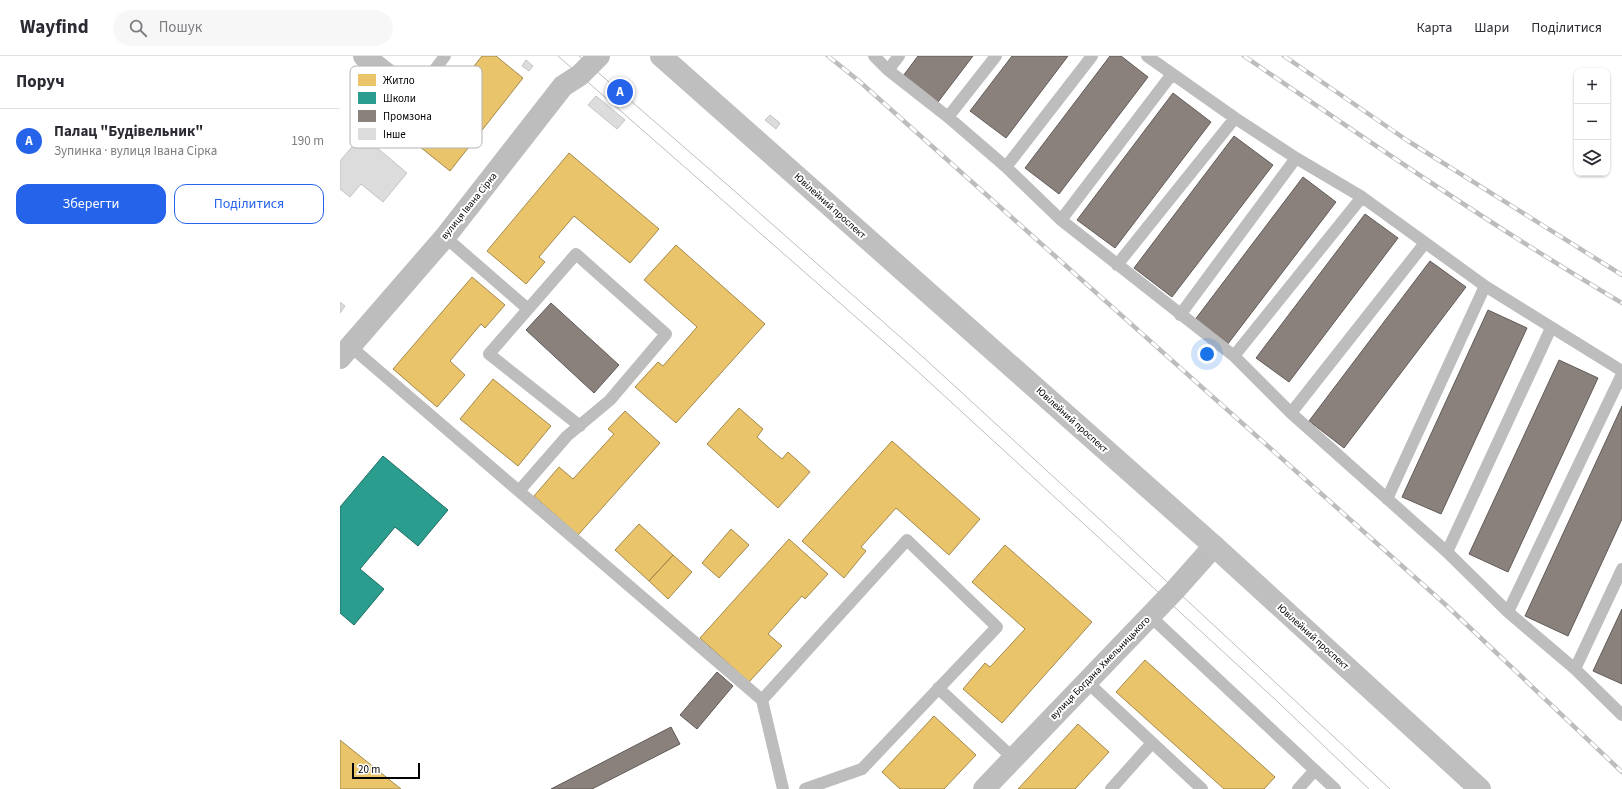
<!DOCTYPE html>
<html lang="uk">
<head>
<meta charset="utf-8">
<style>
	:root { --surface:#fff; --page:#f7f7f7; --text:#2b2b33; --muted:#7c7c81; --line:#e1e1e2; --accent:#2563eb }
	body { margin:0; font-family:"Source Sans 3",sans-serif; background:var(--page); color:var(--text) }
	.controls { position:absolute; right:12px; top:12px; display:grid; overflow:hidden; border-radius:8px; box-shadow:0 1px 3px #0004 }
	.controls button { width:36px; height:36px; display:grid; place-items:center; padding:0; border:0; border-bottom:1px solid var(--line); background:var(--surface); color:var(--text); font:20px sans-serif }
	.scale { position:absolute; left:12px; bottom:10px; width:68px; box-sizing:border-box; padding-left:4px; border:2px solid #000; border-top:0; font-size:11px; line-height:14px; white-space:nowrap; color:#000; -webkit-text-stroke:3px #fff; paint-order:stroke }
	.you { position:absolute; left:867px; top:298px; width:14px; height:14px; margin:-10px; border:3px solid #fff; border-radius:50%; background:#1a73e8; box-shadow:0 0 0 6px #1a73e833 }
	.badge { display:grid; place-items:center; width:26px; height:26px; border-radius:50%; background:var(--accent); color:#fff; font-size:13px; font-weight:700 }
	.pin { position:absolute; translate:-50% -50%; border:2px solid #fff; box-shadow:0 1px 4px #0006 }
	.list { margin:0; padding:0; list-style:none }
	h2 { display:flex; justify-content:space-between; align-items:center; height:52px; margin:0; padding:0 16px; font-size:17px }
	h2 small { font-size:13px; font-weight:400; color:var(--muted) }
	.list li { display:grid; grid-template-columns:26px 1fr auto; gap:12px; align-items:center; box-sizing:border-box; height:64px; padding:0 16px; border-top:1px solid var(--line) }
	.list b { display:block; font-size:15px; white-space:nowrap }
	.list p { margin:0; font-size:13px; white-space:nowrap; color:var(--muted) }
	.list em { font-size:13px; font-style:normal; color:var(--muted) }
	.actions { display:flex; gap:8px; padding:12px 16px }
	.actions a { flex:1; padding:9px 0; border:1px solid var(--accent); border-radius:12px; text-align:center; font-size:14px; color:var(--accent) }
	.actions .main { background:var(--accent); color:#fff }
	.icon { flex:none; width:22px; height:22px; fill:none; stroke:currentColor; stroke-width:2; stroke-linecap:round; stroke-linejoin:round }
	.map { position:relative; flex:none; width:1282px; height:733px; overflow:hidden }
	header { display:flex; align-items:center; gap:24px; box-sizing:border-box; height:56px; padding:0 20px; background:var(--surface); border-bottom:1px solid var(--line) }
	header strong { font-size:19px }
	nav { display:flex; gap:22px; margin-inline-start:auto; font-size:14px }
	.search { width:280px; height:36px; background:var(--page); display:flex; align-items:center; gap:10px; box-sizing:border-box; padding:0 14px; border-radius:22px; color:var(--muted); font-size:15px }
	main { display:flex }
	aside { flex:1; background:var(--surface) }
	.map>svg:first-child { display:block }
	.homes { fill:#e9c46a; stroke:#a3894a }
	.schools { fill:#2a9d8f; stroke:#1d6e64 }
	.industry { fill:#8a817c; stroke:#615a57 }
	.building { fill:#dcdcdc; stroke:#c4c4c4 }
	.lines { fill:none; stroke-linecap:round; stroke-linejoin:round }
	.service { stroke:#bdbdbd; stroke-width:12 }
	.minor { stroke:#bdbdbd; stroke-width:22 }
	.tertiary { stroke:#bdbdbd; stroke-width:22 }
	.secondary { stroke:#bfbfbf; stroke-width:22 }
	.tram { stroke:#bdbdbd; stroke-width:1 }
	.rail-casing { stroke:#bdbdbd; stroke-width:4.5 }
	.rail { stroke:#fff; stroke-width:3; stroke-dasharray:9; stroke-linecap:butt }
	.labels { text-anchor:middle; dominant-baseline:central; stroke-width:4; stroke-linejoin:round; paint-order:stroke }
	.street-label { font-size:10px; fill:#000; stroke:#fff }
	.key { fill:#fff; stroke:#b2b2b2; stroke-width:1 }
	.key-label { font-size:11px; fill:#000 }
</style>
</head>
<body>
<header>
<strong>Wayfind</strong>
<div class="search"><svg class="icon" aria-label="search" viewBox="0 0 24 24"><circle cx="10" cy="10" r="6"/><path d="M15 15l6 6"/></svg>Пошук</div>
<nav><a>Карта</a><a>Шари</a><a>Поділитися</a></nav>
</header>
<main>
<aside>
<h2>Поруч<small></small></h2>
<ul class="list">
<li><span class="badge">A</span><div><b>Палац &quot;Будівельник&quot;</b><p>Зупинка · вулиця Івана Сірка</p></div><em>190 m</em></li>
</ul>
<div class="actions"><a class="main">Зберегти</a><a>Поділитися</a></div>
</aside>
<div class="map">
<svg width="1282" height="733" viewBox="0 0 1282 733">
	<rect width="100%" height="100%" fill="#fff"/>
	<!-- homes -->
	<path class="homes" d="M 142,0 L 156,0 L 183,22 L 110,115 L 74,86 Z
		M 229,97 L 319,173 L 290,207 L 234,160 L 199,201 L 205,206 L 186,228 L 147,195 Z
		M 336,189 L 425,268 L 336,367 L 295,331 L 318,306 L 323,310 L 357,271 L 304,224 Z
		M 132,221 L 165,249 L 145,272 L 141,268 L 110,305 L 125,319 L 97,351 L 53,313 Z
		M 153,323 L 211,370 L 178,410 L 120,363 Z
		M 399,352 L 423,373 L 417,381 L 429,392 L 442,403 L 448,396 L 470,416 L 438,452 L 367,388 Z
		M 285,355 L 320,387 L 238,479 L 194,440 L 219,411 L 233,423 L 274,378 L 268,373 Z
		M 552,385 L 640,463 L 609,499 L 556,452 L 521,491 L 526,495 L 504,522 L 462,485 Z
		M 299,468 L 333,499 L 309,525 L 275,494 Z
		M 391,473 L 409,489 L 379,522 L 362,507 Z
		M 449,483 L 488,518 L 465,543 L 462,540 L 428,578 L 442,590 L 409,626 L 360,582 Z
		M 665,489 L 752,566 L 662,667 L 623,633 L 645,607 L 650,611 L 685,573 L 632,526 Z
		M 333,499 L 352,516 L 328,543 L 309,525 Z
		M 805,604 L 935,721 L 924,733 L 884,733 L 776,636 Z
		M 594,660 L 636,699 L 604,733 L 560,733 L 542,716 Z
		M 738,668 L 769,696 L 735,733 L 678,733 Z
		M 0,684 L 61,733 L 0,733 Z"/>
	<!-- schools -->
	<path class="schools" d="M 43,400 L 108,454 L 78,490 L 55,471 L 20,513 L 44,533 L 14,569 L 0,557 L 0,451 Z"/>
	<!-- industry -->
	<path class="industry" d="M 578,0 L 633,0 L 598,46 L 563,20 Z
		M 672,0 L 728,0 L 666,82 L 630,55 Z
		M 770,0 L 781,0 L 808,21 L 719,138 L 685,112 Z
		M 833,37 L 871,66 L 775,192 L 737,164 Z
		M 894,80 L 933,109 L 832,241 L 794,212 Z
		M 963,121 L 996,146 L 887,289 L 854,265 Z
		M 1025,158 L 1058,182 L 949,326 L 916,302 Z
		M 1090,205 L 1126,231 L 1004,392 L 969,365 Z
		M 211,247 L 279,309 L 254,337 L 186,274 Z
		M 1148,254 L 1187,272 L 1101,458 L 1062,441 Z
		M 1219,304 L 1258,322 L 1168,516 L 1129,498 Z
		M 1282,350 L 1282,463 L 1228,580 L 1185,560 Z
		M 1282,553 L 1282,628 L 1253,615 Z
		M 377,616 L 393,630 L 357,673 L 340,659 Z
		M 331,671 L 340,688 L 252,733 L 211,733 Z"/>
	<!-- building -->
	<path class="building" d="M 186,4 L 193,10 L 189,15 L 182,10 Z
		M 256,40 L 285,64 L 277,73 L 248,49 Z
		M 430,59 L 440,67 L 436,73 L 425,64 Z
		M 22,79 L 67,117 L 43,146 L 21,128 L 10,141 L 0,133 L 0,105 Z
		M 0,246 L 5,250 L 0,257 Z"/>
	<g class="lines">
		<!-- service -->
		<path class="service" d="M 534,0 L 548,14 L 608,61 L 666,111 L 721,164 L 894,300 L 951,357 L 1107,496 L 1168,556 L 1235,613 L 1282,659
			M 807,0 L 895,62 L 956,102 L 1022,141 L 1145,230 L 1282,315
			M 548,14 L 559,0
			M 608,61 L 656,0
			M 48,76 L 105,0
			M 666,111 L 752,0
			M 721,164 L 832,18
			M 105,181 L 188,253
			M 777,209 L 895,62
			M 840,259 L 956,102
			M 10,290 L 422,644
			M 894,300 L 1022,141
			M 951,357 L 1085,187
			M 179,435 L 227,380 L 270,344 L 326,278 L 236,198 L 149,298 L 240,370
			M 1047,443 L 1145,230
			M 1107,496 L 1211,272
			M 1168,556 L 1282,318
			M 810,560 L 995,733
			M 1235,613 L 1282,513
			M 746,625 L 862,733
			M 598,632 L 673,702
			M 443,733 L 422,644 L 567,484 L 657,571 L 522,713 L 465,733
			M 771,733 L 812,687
			M 958,733 L 975,714"/>
		<!-- minor -->
		<path class="minor" d="M 24,0 L 75,40"/>
		<!-- tertiary -->
		<path class="tertiary" d="M 0,302 L 105,181 L 223,30 L 240,19 L 259,0
			M 644,733 L 835,534 L 874,490"/>
		<!-- secondary -->
		<path class="secondary" d="M 321,0 L 874,490 L 1140,733"/>
		<!-- tram -->
		<path class="tram" d="M 218,0 L 574,312 L 939,647 L 1029,733
			M 239,0 L 390,131 L 583,301 L 767,470 L 1050,733"/>
		<defs>
			<path id="rail" d="M 488,0 L 519,25 L 1107,550 L 1282,716
				M 904,0 C 1028,85 1152,170 1282,247
				M 944,0 L 1068,85 L 1282,219"/>
		</defs>
		<!-- rail casing -->
		<use href="#rail" class="rail-casing"/>
		<!-- rail -->
		<use href="#rail" class="rail"/>
	</g>
	<g class="labels">
		<!-- street labels -->
		<g class="street-label">
			<text transform="translate(129 150) rotate(-51)">вулиця Івана Сірка</text>
			<text transform="translate(490 150) rotate(42)">Ювілейний проспект</text>
			<text transform="translate(732 364) rotate(42)">Ювілейний проспект</text>
			<text transform="translate(973 581) rotate(42)">Ювілейний проспект</text>
			<text transform="translate(760 612) rotate(-46)">вулиця Богдана Хмельницького</text>
		</g>
	</g>
	<!-- legend -->
	<rect x="10" y="10" width="132" height="82" rx="6" class="key"/>
	<rect x="18" y="18" width="18" height="12" fill="#e9c46a"/>
	<rect x="18" y="36" width="18" height="12" fill="#2a9d8f"/>
	<rect x="18" y="54" width="18" height="12" fill="#8a817c"/>
	<rect x="18" y="72" width="18" height="12" fill="#dcdcdc"/>
	<g class="key-label">
		<text x="43" y="28">Житло</text>
		<text x="43" y="46">Школи</text>
		<text x="43" y="64">Промзона</text>
		<text x="43" y="82">Інше</text>
	</g>
</svg>
<div class="controls">
<button>+</button>
<button>−</button>
<button><svg class="icon" aria-label="layers" viewBox="0 0 24 24"><path d="M12 4l9 5-9 5-9-5zM3 14l9 5 9-5"/></svg></button>
</div>
<div class="scale">20 m</div>
<div class="you"></div>
<div class="pin badge" style="left:280px;top:36px">A</div>
</div>
</main>
</body>
</html>
